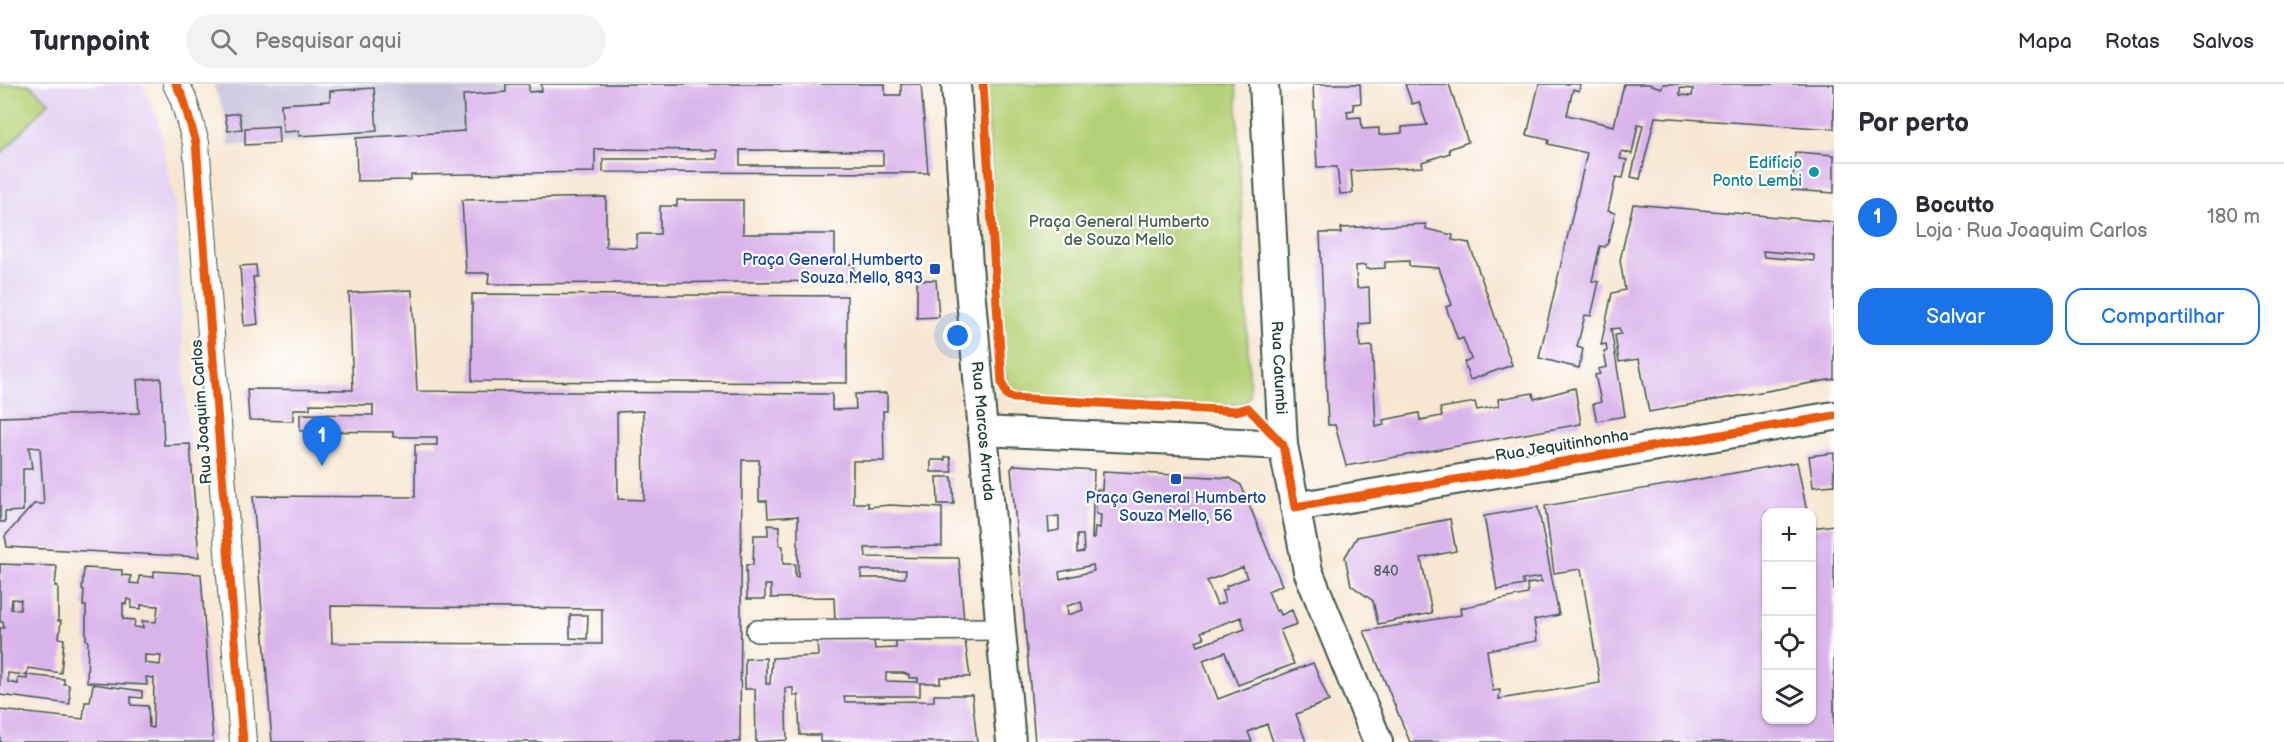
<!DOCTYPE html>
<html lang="pt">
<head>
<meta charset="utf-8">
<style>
	:root { --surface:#fff; --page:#f2f2f3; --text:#2b2b33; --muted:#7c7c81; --line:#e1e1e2; --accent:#1a73e8 }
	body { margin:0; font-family:"Balsamiq Sans",sans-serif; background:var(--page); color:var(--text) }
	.controls { position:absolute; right:18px; bottom:18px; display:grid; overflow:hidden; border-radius:12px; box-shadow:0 2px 4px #0004 }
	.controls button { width:54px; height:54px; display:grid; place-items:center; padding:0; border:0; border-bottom:2px solid var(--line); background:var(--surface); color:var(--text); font:30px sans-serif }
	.you { position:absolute; left:958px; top:252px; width:21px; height:21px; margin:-15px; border:4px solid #fff; border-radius:50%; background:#1a73e8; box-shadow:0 0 0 9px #1a73e833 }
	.badge { display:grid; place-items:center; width:39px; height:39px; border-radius:50%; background:var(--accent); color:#fff; font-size:20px; font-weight:700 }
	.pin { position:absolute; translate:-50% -50px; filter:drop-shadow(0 2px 3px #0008) }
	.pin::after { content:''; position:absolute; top:32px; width:21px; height:18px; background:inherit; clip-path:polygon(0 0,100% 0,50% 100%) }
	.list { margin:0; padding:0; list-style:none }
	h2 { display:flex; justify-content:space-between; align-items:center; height:78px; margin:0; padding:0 24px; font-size:26px }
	h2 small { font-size:20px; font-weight:400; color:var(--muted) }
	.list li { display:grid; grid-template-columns:39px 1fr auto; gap:18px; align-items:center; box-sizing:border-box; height:108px; padding:0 24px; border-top:2px solid var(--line) }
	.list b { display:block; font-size:22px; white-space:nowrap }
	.list p { margin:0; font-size:20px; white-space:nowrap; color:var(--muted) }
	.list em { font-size:20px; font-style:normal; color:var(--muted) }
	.actions { display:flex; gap:12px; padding:18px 24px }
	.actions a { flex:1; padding:14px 0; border:2px solid var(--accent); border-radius:18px; text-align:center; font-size:21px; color:var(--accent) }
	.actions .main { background:var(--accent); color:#fff }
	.icon { flex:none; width:33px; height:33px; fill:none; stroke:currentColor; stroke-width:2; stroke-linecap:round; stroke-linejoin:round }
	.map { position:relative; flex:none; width:1834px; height:658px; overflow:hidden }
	header { display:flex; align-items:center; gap:36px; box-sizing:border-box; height:84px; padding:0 30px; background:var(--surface); border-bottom:2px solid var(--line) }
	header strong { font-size:28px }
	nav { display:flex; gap:33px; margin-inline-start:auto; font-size:21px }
	.search { width:420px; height:54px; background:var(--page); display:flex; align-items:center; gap:15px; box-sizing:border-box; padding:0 21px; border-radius:33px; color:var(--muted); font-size:22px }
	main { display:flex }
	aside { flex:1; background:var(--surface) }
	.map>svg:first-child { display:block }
	.built { fill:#e3d3f2 }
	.industrial { fill:#c6c0da }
	.green { fill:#b5d177; stroke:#6a8756; stroke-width:1.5 }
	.building { fill:#d9b4eb; fill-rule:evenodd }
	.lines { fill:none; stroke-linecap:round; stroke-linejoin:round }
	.minor-casing { stroke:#3f564c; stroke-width:24 }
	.tertiary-casing { stroke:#3f564c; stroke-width:28 }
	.secondary-casing { stroke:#3f564c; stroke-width:32 }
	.minor { stroke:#fff; stroke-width:21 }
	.tertiary { stroke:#fff; stroke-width:26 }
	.secondary { stroke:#fff; stroke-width:28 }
	.cycleway-casing { stroke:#fff; stroke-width:13 }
	.cycleway { stroke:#e8590c; stroke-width:9 }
	.culture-dot { fill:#0f9aa8; stroke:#fff; stroke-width:2 }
	.transit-dot { fill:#1a4fb4; stroke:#fff; stroke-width:2 }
	.labels { text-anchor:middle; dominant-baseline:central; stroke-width:4.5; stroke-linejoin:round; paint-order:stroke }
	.number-label { font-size:14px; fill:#4e5b62 }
	.culture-label { font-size:16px; fill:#0d838f; stroke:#fff; text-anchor:end }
	.park-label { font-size:16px; fill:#446245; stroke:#fff }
	.transit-label { font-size:16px; fill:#164399; stroke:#fff; text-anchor:end }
	.street-label { font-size:16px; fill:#1f3d34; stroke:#fff }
</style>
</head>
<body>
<header>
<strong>Turnpoint</strong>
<div class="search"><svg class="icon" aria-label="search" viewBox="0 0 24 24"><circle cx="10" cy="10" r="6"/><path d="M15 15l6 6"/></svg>Pesquisar aqui</div>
<nav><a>Mapa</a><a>Rotas</a><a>Salvos</a></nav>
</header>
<main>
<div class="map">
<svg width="1834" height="658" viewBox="0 0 1834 658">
	<rect width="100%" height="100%" fill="#fff"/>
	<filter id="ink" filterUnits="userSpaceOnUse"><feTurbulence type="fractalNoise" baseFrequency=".0167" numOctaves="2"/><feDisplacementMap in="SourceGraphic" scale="12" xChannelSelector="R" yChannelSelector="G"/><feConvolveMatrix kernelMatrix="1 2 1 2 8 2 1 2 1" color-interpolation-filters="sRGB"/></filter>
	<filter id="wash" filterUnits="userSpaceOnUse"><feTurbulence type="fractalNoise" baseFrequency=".008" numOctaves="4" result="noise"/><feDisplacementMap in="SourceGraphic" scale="24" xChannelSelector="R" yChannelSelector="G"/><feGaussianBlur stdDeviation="1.35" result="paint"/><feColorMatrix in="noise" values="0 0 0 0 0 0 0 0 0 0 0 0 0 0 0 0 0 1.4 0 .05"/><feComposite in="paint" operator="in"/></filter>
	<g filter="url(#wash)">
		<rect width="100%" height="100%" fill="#f7e7d2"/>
		<!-- built -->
		<path class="built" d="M 0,0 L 142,0 L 157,32 L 175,120 L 196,472 L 0,455 Z"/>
		<!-- industrial -->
		<path class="industrial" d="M 213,0 L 541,0 L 544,43 L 229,62 L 225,31 Z"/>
		<!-- green -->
		<path class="green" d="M 0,0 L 29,0 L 49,18 L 0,71 Z
			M 986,0 L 1236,0 L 1250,311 L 1245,319 L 1221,323 L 1023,312 L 1009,305 L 1005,290 Z"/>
		<g id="blocks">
			<!-- building -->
			<path class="building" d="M 506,0 L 529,0 L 529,8 L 542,7 L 541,0 L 885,0 L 885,11 L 901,11 L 901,0 L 921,0 L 928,89 L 603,88 L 603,75 L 717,75 L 717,66 L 595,65 L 595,88 L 411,91 L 411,96 L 357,97 L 356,54 L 465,47 L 463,11 L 506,8 ZM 740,66 L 883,67 L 883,81 L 740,81 Z
				M 1313,0 L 1360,0 L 1361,19 L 1353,20 L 1354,26 L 1347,27 L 1348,34 L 1361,33 L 1362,45 L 1379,44 L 1379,51 L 1402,49 L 1402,43 L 1427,41 L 1419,18 L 1412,20 L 1405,0 L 1449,0 L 1468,58 L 1449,65 L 1450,69 L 1422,78 L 1423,83 L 1351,87 L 1353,109 L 1340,110 L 1337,83 L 1317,83 Z
				M 1539,0 L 1580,0 L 1579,7 L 1573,5 L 1567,31 L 1614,42 L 1624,0 L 1648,0 L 1662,4 L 1663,0 L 1834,0 L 1834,45 L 1655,33 L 1640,95 L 1631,93 L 1643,41 L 1638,40 L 1632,70 L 1622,67 L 1620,75 L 1627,76 L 1623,94 L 1616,93 L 1608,127 L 1615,129 L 1608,159 L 1605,163 L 1600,162 L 1592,197 L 1599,198 L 1591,232 L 1585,231 L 1577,263 L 1583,265 L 1579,284 L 1539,274 L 1587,69 L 1548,60 L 1549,56 L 1527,51 ZM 1680,4 L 1693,5 L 1692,12 L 1680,11 Z
				M 374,4 L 377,47 L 299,52 L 299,47 L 283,48 L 281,20 L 330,17 L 330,7 Z
				M 239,29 L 242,45 L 228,47 L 225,31 Z
				M 278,42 L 279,59 L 245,61 L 245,44 Z
				M 1795,68 L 1834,71 L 1834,109 L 1792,106 Z
				M 606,113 L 606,163 L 637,164 L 637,150 L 660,150 L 660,122 L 677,122 L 677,116 L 743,116 L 743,150 L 835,150 L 835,180 L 854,180 L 854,197 L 488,200 L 489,189 L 466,189 L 462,116 Z
				M 1633,120 L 1834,138 L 1834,295 L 1649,328 L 1639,275 L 1619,278 L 1615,251 L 1621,250 L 1619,244 L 1611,245 L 1625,332 L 1597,337 L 1593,320 L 1601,318 L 1595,291 L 1600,290 L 1598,285 L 1607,283 L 1604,268 L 1607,267 L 1606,260 L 1601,261 L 1612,209 L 1625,206 L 1620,176 ZM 1763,167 L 1814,171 L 1814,177 L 1764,173 Z
				M 1426,140 L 1426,145 L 1453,151 L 1452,156 L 1469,159 L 1512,281 L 1470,296 L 1464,278 L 1471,275 L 1463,254 L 1458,256 L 1446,223 L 1452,221 L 1439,184 L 1409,182 L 1409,177 L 1385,178 L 1385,184 L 1366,185 L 1366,181 L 1356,182 L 1357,204 L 1369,203 L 1370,239 L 1359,240 L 1360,263 L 1372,262 L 1376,343 L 1384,341 L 1383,336 L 1419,329 L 1420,336 L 1442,332 L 1440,324 L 1475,318 L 1477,326 L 1499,322 L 1498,315 L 1533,309 L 1534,315 L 1575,304 L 1581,340 L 1346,382 L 1335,341 L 1328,341 L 1320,149 L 1341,149 L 1341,144 Z
				M 256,181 L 257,193 L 253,193 L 258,240 L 244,242 L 240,182 Z
				M 917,196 L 936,196 L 939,233 L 917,234 Z
				M 412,206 L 417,307 L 832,310 L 832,326 L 856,325 L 855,310 L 887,309 L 887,327 L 883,327 L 884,377 L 853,377 L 853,419 L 868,419 L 868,423 L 890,421 L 942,424 L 942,462 L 865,464 L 866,473 L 959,474 L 964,538 L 835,537 L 834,513 L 771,514 L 771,501 L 765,501 L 765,515 L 747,515 L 746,481 L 753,481 L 754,451 L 768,451 L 768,441 L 780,442 L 779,461 L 783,462 L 783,480 L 795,480 L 795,493 L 798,493 L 798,432 L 768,434 L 767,417 L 759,417 L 759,376 L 742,376 L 740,658 L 272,658 L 253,412 L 415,413 L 415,361 L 437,361 L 437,353 L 393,353 L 393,348 L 300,347 L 300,330 L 373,331 L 373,321 L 310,320 L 310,325 L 293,325 L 293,337 L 249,336 L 247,305 L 353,306 L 349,209 ZM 643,327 L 644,416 L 618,415 L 617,328 ZM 861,486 L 906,486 L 905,494 L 861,494 ZM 331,522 L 602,525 L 602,560 L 332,559 Z
				M 472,210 L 847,212 L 847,299 L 472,297 Z
				M 161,294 L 164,361 L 190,360 L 199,473 L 7,463 L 5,452 L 34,420 L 44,420 L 40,364 L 29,363 L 32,385 L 23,385 L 23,427 L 5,428 L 5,438 L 0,438 L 0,333 L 139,329 L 137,296 Z
				M 1834,369 L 1834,401 L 1813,403 L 1809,372 Z
				M 945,373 L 950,373 L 952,388 L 931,388 L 931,376 L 945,376 Z
				M 1797,378 L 1807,428 L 1766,428 L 1766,636 L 1812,636 L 1812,444 L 1834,441 L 1834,658 L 1410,658 L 1364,547 L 1461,531 L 1460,524 L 1528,510 L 1527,500 L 1542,498 L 1540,493 L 1522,496 L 1524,501 L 1497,506 L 1484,432 L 1538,423 L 1559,531 L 1534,536 L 1537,557 L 1487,566 L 1493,607 L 1500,606 L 1499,615 L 1600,599 L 1581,485 L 1554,489 L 1545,422 Z
				M 1014,381 L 1094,386 L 1092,455 L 1094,455 L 1095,443 L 1100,444 L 1101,431 L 1096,430 L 1097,405 L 1102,406 L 1103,387 L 1230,394 L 1241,401 L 1282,501 L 1268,507 L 1276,527 L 1279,526 L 1281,531 L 1292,526 L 1297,540 L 1280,546 L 1294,580 L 1238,601 L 1225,568 L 1203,576 L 1218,615 L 1313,579 L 1329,617 L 1296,630 L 1306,658 L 1273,658 L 1267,640 L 1248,648 L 1252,658 L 1035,658 L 1011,385 ZM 1059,432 L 1059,446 L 1049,448 L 1048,433 ZM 1077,451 L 1083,451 L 1084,468 L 1077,469 ZM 1093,481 L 1094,487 L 1060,495 L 1059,488 ZM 1243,483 L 1247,494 L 1226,502 L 1227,505 L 1222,507 L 1225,518 L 1217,521 L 1207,497 ZM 1081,518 L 1083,526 L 1068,531 L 1067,522 ZM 1241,533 L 1245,545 L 1198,562 L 1196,557 L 1204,554 L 1201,548 Z
				M 937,393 L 952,393 L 954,420 L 938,420 Z
				M 1450,435 L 1456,467 L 1421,474 L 1432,529 L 1378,540 L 1373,517 L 1351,501 L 1345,473 L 1357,453 Z
				M 0,480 L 57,482 L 55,502 L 58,502 L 58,537 L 61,537 L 59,554 L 64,555 L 61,589 L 28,584 L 27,591 L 8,589 L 8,598 L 18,600 L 18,594 L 27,595 L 27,591 L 64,595 L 64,600 L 69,601 L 70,620 L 0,611 L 0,544 L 4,544 L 3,538 L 0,538 ZM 12,515 L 21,516 L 20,526 L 11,525 Z
				M 84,484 L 122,486 L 122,491 L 131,492 L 130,499 L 139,500 L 139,492 L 154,493 L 154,487 L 201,490 L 213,658 L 0,658 L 0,626 L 83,635 L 85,618 L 90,618 L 93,600 L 142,607 L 142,614 L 131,613 L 131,621 L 148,622 L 149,643 L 153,644 L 154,594 L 146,593 L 147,601 L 87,598 L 88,557 L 86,556 L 86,522 L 83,522 L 84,506 L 82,505 ZM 127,515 L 132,516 L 131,524 L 141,525 L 141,521 L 158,522 L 156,538 L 142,537 L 143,544 L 134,543 L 135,536 L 123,535 L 123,519 L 126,520 ZM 145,571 L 161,572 L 160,581 L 145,579 Z
				M 570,531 L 588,531 L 587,555 L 570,554 Z
				M 965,556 L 970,593 L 940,593 L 940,599 L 920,599 L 920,612 L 844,612 L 845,618 L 934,617 L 934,611 L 972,611 L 977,658 L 820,658 L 820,651 L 800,651 L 798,611 L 793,611 L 793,604 L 785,604 L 787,656 L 756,658 L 755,605 L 745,605 L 745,575 L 766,574 L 766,600 L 770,600 L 772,574 L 818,572 L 817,557 L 874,557 L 875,565 L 896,564 L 896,557 ZM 886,589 L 903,589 L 909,591 L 909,594 L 918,594 L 918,598 L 886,597 Z"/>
		</g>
	</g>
	<g filter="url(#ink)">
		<use href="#blocks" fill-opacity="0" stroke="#3f564c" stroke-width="1.5"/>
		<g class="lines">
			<defs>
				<path id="minor" d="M 757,547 L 1000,545"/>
				<path id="tertiary" d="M 176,0 L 183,14 L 196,59 L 243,658"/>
				<g id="secondary">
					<path id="s1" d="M 956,0 L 968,182 L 1011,658"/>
					<path id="s2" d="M 1264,0 L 1283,361 L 1308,487 L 1378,658"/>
					<path d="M 982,347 L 1283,361"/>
					<path d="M 1295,423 L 1834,332"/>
				</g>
			</defs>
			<!-- minor casing -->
			<use href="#minor" class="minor-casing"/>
			<!-- tertiary casing -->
			<use href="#tertiary" class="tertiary-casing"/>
			<!-- secondary casing -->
			<use href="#secondary" class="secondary-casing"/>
			<!-- minor -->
			<use href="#minor" class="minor"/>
			<!-- tertiary -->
			<use href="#tertiary" class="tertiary"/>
			<!-- secondary -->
			<use href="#secondary" class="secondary"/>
			<defs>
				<path id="cycleway" d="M 176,0 L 183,14 L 196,59 L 243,658
					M 983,0 L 1002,299 L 1007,311 L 1013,314 L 1236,327 L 1248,324 L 1283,361 L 1295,423 L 1834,332"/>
			</defs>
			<!-- cycleway casing -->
			<use href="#cycleway" class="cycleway-casing"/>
			<!-- cycleway -->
			<use href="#cycleway" class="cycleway"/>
		</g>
	</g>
	<!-- markers -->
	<circle class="culture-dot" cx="1814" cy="88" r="6"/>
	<g class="transit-dot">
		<rect x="929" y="179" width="12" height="12" rx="3"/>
		<rect x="1170" y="389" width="12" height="12" rx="3"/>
	</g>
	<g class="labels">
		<!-- number labels -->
		<g class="number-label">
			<text x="1386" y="487">840</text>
		</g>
		<!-- culture labels -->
		<g class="culture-label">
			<text x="1802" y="79">Edifício<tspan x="1802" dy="18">Ponto Lembi</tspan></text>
		</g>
		<!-- park labels -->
		<g class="park-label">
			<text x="1119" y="138">Praça General Humberto<tspan x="1119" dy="18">de Souza Mello</tspan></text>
		</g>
		<!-- transit labels -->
		<g class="transit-label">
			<text x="923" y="176">Praça General Humberto<tspan x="923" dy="18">Souza Mello, 893</tspan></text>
			<text x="1176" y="414" text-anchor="middle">Praça General Humberto<tspan x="1176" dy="18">Souza Mello, 56</tspan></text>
		</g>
		<!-- street labels -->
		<g class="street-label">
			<text stroke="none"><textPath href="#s2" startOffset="284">Rua Catumbi</textPath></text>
			<text transform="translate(202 328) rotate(-94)">Rua Joaquim Carlos</text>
			<text stroke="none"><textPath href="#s1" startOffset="348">Rua Marcos Arruda</textPath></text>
			<text transform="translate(1562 362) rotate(-9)">Rua Jequitinhonha</text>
		</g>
	</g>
</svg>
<div class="controls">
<button>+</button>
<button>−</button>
<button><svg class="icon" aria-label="locate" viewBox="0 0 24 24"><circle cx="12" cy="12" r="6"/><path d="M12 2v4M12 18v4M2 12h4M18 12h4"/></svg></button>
<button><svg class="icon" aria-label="layers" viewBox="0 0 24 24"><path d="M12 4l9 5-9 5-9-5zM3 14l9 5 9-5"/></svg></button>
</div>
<div class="you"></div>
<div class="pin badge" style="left:322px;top:382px">1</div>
</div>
<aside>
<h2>Por perto<small></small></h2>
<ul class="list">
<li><span class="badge">1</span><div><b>Bocutto</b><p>Loja · Rua Joaquim Carlos</p></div><em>180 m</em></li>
</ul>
<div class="actions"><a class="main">Salvar</a><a>Compartilhar</a></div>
</aside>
</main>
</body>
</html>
